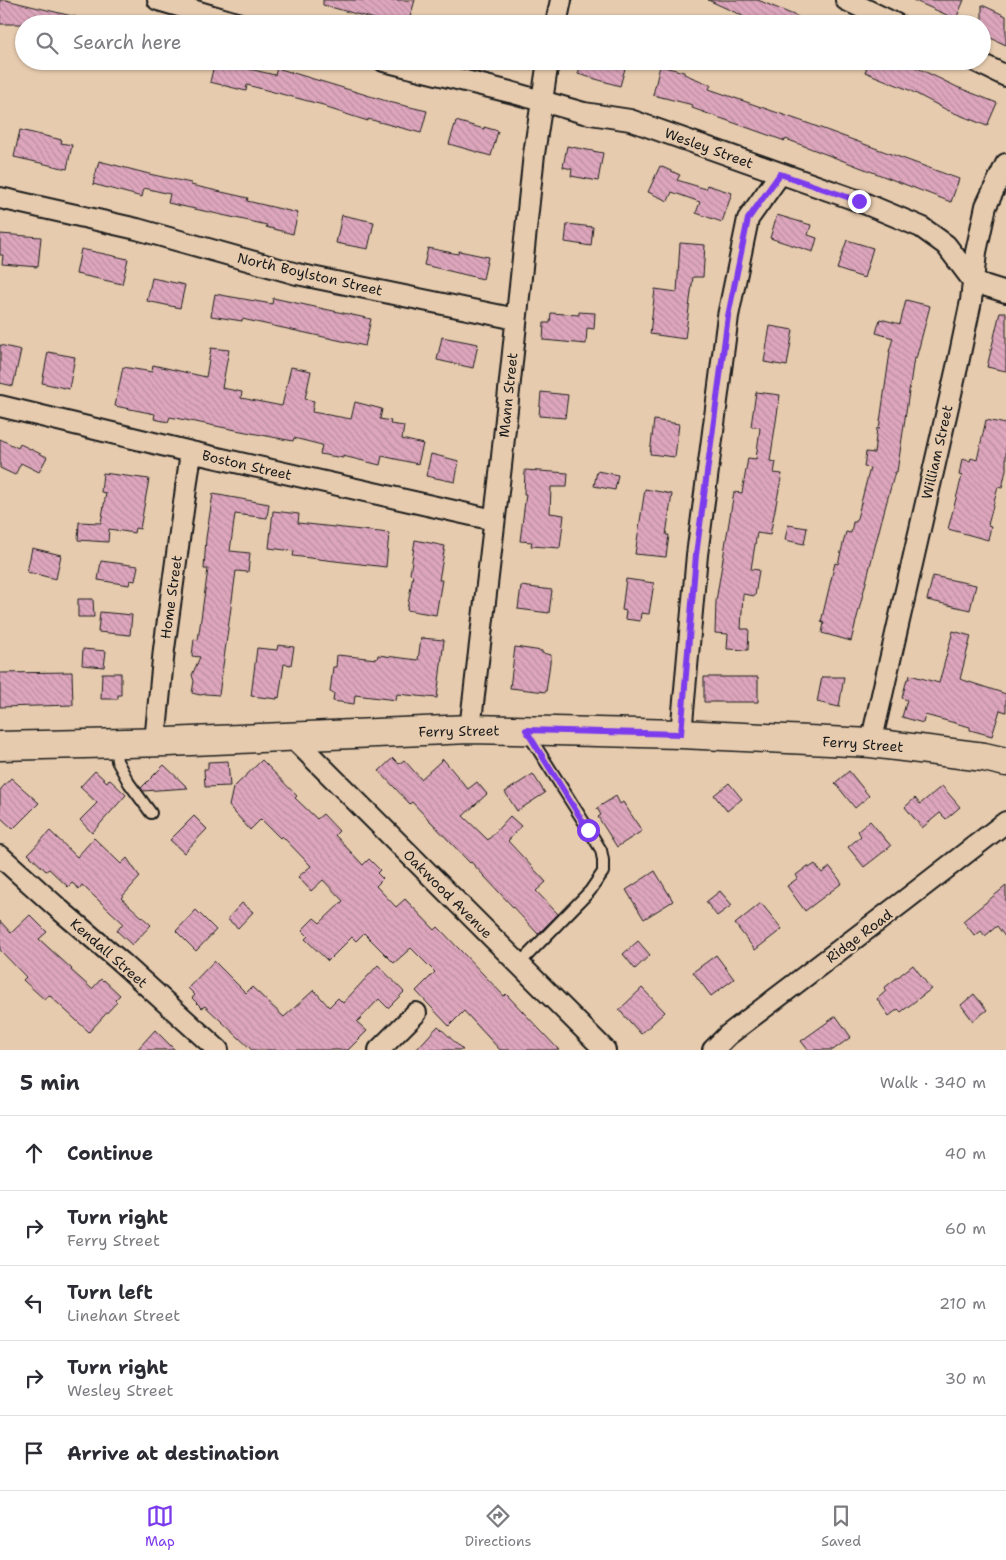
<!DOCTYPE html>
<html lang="en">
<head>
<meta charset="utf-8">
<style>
	:root { --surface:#fff; --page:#f2f2f3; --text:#2b2b33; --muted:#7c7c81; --line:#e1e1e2; --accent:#7c3aed }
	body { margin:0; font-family:"Shantell Sans",sans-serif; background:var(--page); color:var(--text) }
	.stop { position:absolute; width:15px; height:15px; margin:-11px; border:4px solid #7c3aed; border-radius:50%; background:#fff }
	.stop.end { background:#7c3aed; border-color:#fff; box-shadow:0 1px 5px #0008 }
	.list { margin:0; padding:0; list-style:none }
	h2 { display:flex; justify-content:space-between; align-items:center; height:65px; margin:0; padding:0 20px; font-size:21px }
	h2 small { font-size:16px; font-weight:400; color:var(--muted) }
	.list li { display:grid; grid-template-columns:32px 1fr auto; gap:15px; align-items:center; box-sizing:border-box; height:75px; padding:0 20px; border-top:1px solid var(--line) }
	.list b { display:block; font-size:19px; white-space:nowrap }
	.list p { margin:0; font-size:16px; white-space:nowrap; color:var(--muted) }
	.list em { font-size:16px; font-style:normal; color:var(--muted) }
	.icon { flex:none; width:28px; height:28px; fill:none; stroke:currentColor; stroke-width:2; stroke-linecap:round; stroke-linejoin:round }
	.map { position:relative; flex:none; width:1006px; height:1050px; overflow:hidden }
	.search { position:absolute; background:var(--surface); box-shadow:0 1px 4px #0004; left:15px; right:15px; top:15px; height:55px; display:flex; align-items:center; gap:12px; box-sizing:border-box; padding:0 18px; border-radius:28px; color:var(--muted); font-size:19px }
	.sheet { height:440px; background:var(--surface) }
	nav { display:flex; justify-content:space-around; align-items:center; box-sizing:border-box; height:70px; border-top:1px solid var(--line); background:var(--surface); font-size:14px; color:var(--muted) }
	nav a { display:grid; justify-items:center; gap:2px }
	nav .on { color:var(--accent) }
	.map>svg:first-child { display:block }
	.building { fill:url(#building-back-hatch); stroke:#1c1c1c }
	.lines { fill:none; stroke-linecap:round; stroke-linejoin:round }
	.lane-casing { stroke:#1c1c1c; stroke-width:14 }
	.street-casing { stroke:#1c1c1c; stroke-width:24 }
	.secondary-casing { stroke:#1c1c1c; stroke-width:31 }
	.lane { stroke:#e6cbae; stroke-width:10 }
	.street { stroke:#e6cbae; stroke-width:20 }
	.secondary { stroke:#e6cbae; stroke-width:28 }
	.route { stroke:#7c3aed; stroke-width:6 }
	.labels { text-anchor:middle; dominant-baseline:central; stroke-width:4.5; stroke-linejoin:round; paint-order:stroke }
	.street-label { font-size:14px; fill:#1c1c1c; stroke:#e6cbae }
</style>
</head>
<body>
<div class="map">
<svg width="1006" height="1050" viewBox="0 0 1006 1050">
	<defs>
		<pattern id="building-back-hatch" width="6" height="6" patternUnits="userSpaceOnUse" patternTransform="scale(1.25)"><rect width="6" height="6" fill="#dda6bc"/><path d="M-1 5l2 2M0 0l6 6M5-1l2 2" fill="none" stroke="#bd8ea1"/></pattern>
	</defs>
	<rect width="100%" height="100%" fill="#e6cbae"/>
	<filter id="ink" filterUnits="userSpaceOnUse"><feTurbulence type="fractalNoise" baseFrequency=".02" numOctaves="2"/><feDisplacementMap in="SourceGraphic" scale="10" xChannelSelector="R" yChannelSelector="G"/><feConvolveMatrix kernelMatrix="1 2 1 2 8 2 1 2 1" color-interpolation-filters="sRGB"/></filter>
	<g filter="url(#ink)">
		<!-- building -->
		<path class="building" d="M 0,0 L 6,0 L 80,18 L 79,24 L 0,24 Z
			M 323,0 L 415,0 L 408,24 L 393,24 L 323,5 Z
			M 708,0 L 758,0 L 815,24 L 758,24 L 741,16 L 741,15 Z
			M 913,0 L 964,0 L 956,19 Z
			M 982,5 L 1006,16 L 1006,45 L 982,34 Z
			M 215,61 L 275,75 L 277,68 L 393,103 L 427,111 L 421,133 L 368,119 L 368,121 L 327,108 L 327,106 L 247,85 L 246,91 L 210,82 Z
			M 582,61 L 615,61 L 626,65 L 620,86 L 578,74 Z
			M 870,61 L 903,61 L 957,87 L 997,103 L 987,126 L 947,110 L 909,90 L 865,72 Z
			M 660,66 L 684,72 L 684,74 L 711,85 L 709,89 L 807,123 L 959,179 L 951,202 L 786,139 L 785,141 L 692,108 L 693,105 L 653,95 Z
			M 456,121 L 484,129 L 484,127 L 498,131 L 491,156 L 449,144 Z
			M 20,130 L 62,140 L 61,143 L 72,145 L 67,169 L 14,157 Z
			M 567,146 L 603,153 L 598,181 L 571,176 L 572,169 L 563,167 Z
			M 99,161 L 149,174 L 191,183 L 191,185 L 248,198 L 247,201 L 298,213 L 293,234 L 266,227 L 267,225 L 168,203 L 170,194 L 144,188 L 142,197 L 93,184 Z
			M 660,166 L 680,175 L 677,180 L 706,189 L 707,185 L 732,193 L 722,222 L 696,213 L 700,202 L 672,192 L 668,201 L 648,192 Z
			M 342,215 L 374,222 L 368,249 L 336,243 Z
			M 777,215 L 811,225 L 808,235 L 817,238 L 813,252 L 770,238 Z
			M 567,224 L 593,227 L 591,246 L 565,242 Z
			M 0,234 L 41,237 L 38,267 L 2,264 L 3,255 L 0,255 Z
			M 847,240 L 873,248 L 864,278 L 837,269 Z
			M 680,243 L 705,245 L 703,277 L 693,277 L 685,339 L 650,334 L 655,289 L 677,292 Z
			M 428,248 L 458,254 L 459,251 L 488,257 L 483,279 L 424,265 Z
			M 81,249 L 128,259 L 122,284 L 76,274 Z
			M 152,278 L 185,285 L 180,308 L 147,301 Z
			M 215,294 L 272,304 L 273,298 L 371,319 L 365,346 L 242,319 L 242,321 L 211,316 Z
			M 906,300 L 930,306 L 916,359 L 914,358 L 897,472 L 895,472 L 882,519 L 851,641 L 822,633 L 824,623 L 821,622 L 835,563 L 838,564 L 846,532 L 851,533 L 853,522 L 856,522 L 870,468 L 864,467 L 866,452 L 874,453 L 877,428 L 879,429 L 890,352 L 889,352 L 893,338 L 876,333 L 880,319 L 900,324 Z
			M 579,312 L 595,313 L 594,329 L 587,328 L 586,344 L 543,340 L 544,323 L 550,323 L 551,313 L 579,315 Z
			M 1000,312 L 1006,312 L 1006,371 L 987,367 Z
			M 770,326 L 793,330 L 787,366 L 764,362 Z
			M 442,337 L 478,344 L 473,368 L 437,360 Z
			M 0,345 L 21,350 L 13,386 L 0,383 Z
			M 211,348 L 229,350 L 222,388 L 242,392 L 241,398 L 282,406 L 291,367 L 311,371 L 305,399 L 314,401 L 312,412 L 351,419 L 355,402 L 382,409 L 380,419 L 391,421 L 390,424 L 404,426 L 402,439 L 423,444 L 418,464 L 382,456 L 380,465 L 343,456 L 343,458 L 320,454 L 322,445 L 294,438 L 293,441 L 241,431 L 170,417 L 168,422 L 154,419 L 155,414 L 115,406 L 123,367 L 152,372 L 153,365 L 206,377 Z
			M 48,352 L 75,357 L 69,389 L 42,383 Z
			M 541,392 L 568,395 L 565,418 L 539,416 Z
			M 756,392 L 780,395 L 770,461 L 776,462 L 774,473 L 782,474 L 770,535 L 757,533 L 751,569 L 759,570 L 755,596 L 743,594 L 741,629 L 749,629 L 748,650 L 727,649 L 728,634 L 715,633 L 716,601 L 734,492 L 742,493 L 748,458 L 756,459 L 760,428 L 751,426 Z
			M 654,420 L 679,424 L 675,457 L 650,454 Z
			M 986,420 L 1006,424 L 1006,470 L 1002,488 L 998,487 L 988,525 L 991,526 L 988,540 L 948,529 L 962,476 L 959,475 L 962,459 L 970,461 L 971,458 L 977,460 Z
			M 0,439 L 18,448 L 20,444 L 47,457 L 39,472 L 21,463 L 15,475 L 0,468 Z
			M 431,454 L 459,461 L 455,482 L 426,476 Z
			M 525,470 L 568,473 L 567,487 L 551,487 L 550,513 L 564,515 L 560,548 L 531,546 L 532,542 L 520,541 L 526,494 L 524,494 Z
			M 597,471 L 618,475 L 615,490 L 594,486 Z
			M 103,473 L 149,479 L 140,529 L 135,528 L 134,533 L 109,529 L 108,542 L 78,540 L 79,522 L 101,523 L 106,493 L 101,492 Z
			M 645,489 L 672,494 L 666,535 L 669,535 L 666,557 L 635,554 Z
			M 213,494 L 269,504 L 267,518 L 235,514 L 230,551 L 250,553 L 248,572 L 236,571 L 219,695 L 206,694 L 200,695 L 192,693 L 194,681 L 192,675 L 200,657 L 192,656 L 194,639 L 198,640 L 208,569 L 204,569 L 206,538 Z
			M 273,511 L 299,514 L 298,523 L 389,533 L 386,567 L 293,556 L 294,551 L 269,548 Z
			M 788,525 L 807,528 L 804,544 L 785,540 Z
			M 415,540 L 445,546 L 439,580 L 442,580 L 436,615 L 407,610 L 413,575 L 410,574 Z
			M 32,548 L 61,555 L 56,579 L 27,572 Z
			M 101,561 L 138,566 L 135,581 L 130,580 L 129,585 L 98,580 Z
			M 933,576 L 976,585 L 970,610 L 927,600 Z
			M 626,579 L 654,583 L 649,614 L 641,613 L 640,621 L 625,619 L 626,611 L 622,610 Z
			M 521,586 L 552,590 L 549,613 L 518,609 Z
			M 78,599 L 93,599 L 94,617 L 78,617 Z
			M 100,612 L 132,615 L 130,635 L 98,632 Z
			M 953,631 L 971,636 L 960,679 L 1006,694 L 1006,712 L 1000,710 L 992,736 L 970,730 L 970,727 L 925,715 L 923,723 L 902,717 L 907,700 L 902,698 L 907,679 L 909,679 L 910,675 L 939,683 Z
			M 421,638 L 444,640 L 437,698 L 397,694 L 396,700 L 355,695 L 354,704 L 333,701 L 334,693 L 330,692 L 333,667 L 336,667 L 337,655 L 377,659 L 378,655 L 418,660 Z
			M 278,645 L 294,647 L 291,665 L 284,664 L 279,698 L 277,697 L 277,699 L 251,696 L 257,648 L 277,650 Z
			M 515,647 L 542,651 L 542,653 L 551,655 L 546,692 L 510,688 Z
			M 83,649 L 106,651 L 104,667 L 82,665 Z
			M 72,672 L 73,705 L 0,707 L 0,673 Z
			M 102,673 L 121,673 L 121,695 L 118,695 L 118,699 L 101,699 Z
			M 704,677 L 758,677 L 758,702 L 704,702 Z
			M 822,677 L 844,677 L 839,707 L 817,702 Z
			M 393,758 L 399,764 L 404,760 L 421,779 L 443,759 L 468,789 L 477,782 L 487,794 L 463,816 L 488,840 L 510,816 L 521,826 L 508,841 L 546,882 L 536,891 L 558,914 L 538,934 L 471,862 L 470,863 L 412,802 L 410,804 L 379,771 Z
			M 262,760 L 297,796 L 295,798 L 317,819 L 323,814 L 339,831 L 335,835 L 363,865 L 369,859 L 380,870 L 377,873 L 383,879 L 376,886 L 396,907 L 405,899 L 435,930 L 438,927 L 504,996 L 506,994 L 559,1050 L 500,1050 L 464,1011 L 449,1026 L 416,991 L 435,972 L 411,948 L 394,963 L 364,933 L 356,941 L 352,937 L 328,961 L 305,939 L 308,936 L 302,930 L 314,918 L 320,923 L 343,901 L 323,880 L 311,891 L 298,877 L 311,866 L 282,836 L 280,838 L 261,819 L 250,830 L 229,806 L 233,788 Z
			M 228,761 L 230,786 L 205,787 L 204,769 L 208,769 L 208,762 Z
			M 164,765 L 188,788 L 143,791 L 141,788 Z
			M 95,771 L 107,782 L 109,779 L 126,795 L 92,833 L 80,820 L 97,803 L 80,787 Z
			M 849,771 L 869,796 L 855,808 L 835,783 Z
			M 533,774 L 545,793 L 517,811 L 505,792 Z
			M 11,778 L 39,803 L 13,829 L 0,817 L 0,790 Z
			M 729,783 L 742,799 L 727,811 L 714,795 Z
			M 942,786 L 960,807 L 946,819 L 940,813 L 922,828 L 905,807 L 915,798 L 920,804 Z
			M 616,796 L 620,804 L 623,802 L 642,831 L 617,847 L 598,817 L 601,815 L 597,808 Z
			M 194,816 L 207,829 L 184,853 L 170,840 Z
			M 870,821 L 891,846 L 864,867 L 848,847 L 861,836 L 858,831 Z
			M 50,831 L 77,857 L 94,838 L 121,864 L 127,858 L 140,877 L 121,898 L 151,925 L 132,945 L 117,931 L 123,923 L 82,885 L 79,889 L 72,883 L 68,887 L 49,869 L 46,871 L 28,854 Z
			M 815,864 L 822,873 L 830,867 L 842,883 L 805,911 L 787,886 L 798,878 L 796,875 L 808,866 L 809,868 Z
			M 655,871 L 673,901 L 644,919 L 626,890 Z
			M 1006,886 L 1006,938 L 997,926 L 985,936 L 981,931 L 975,936 L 963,921 Z
			M 720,891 L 732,905 L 717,916 L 706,902 Z
			M 242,903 L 253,912 L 238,928 L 227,919 Z
			M 761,903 L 782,929 L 755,950 L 735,924 Z
			M 196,910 L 216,930 L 196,951 L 176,931 Z
			M 30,915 L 47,932 L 39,939 L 72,969 L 71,970 L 92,989 L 101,979 L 103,981 L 104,980 L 120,995 L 115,1000 L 117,1002 L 89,1032 L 49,995 L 45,1000 L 23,980 L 26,977 L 0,950 L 0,921 L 11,933 Z
			M 638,941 L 650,955 L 635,969 L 623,954 Z
			M 716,955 L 734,979 L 711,996 L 693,972 Z
			M 214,961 L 246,993 L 252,987 L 284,1017 L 314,990 L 329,1007 L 338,998 L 343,1003 L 378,965 L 404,992 L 388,1008 L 379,999 L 357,1022 L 367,1031 L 348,1050 L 252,1050 L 205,1006 L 202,1008 L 192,998 L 195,995 L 188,988 Z
			M 913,965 L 931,989 L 901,1012 L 898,1009 L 889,1016 L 877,999 L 886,991 L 884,988 Z
			M 642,988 L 665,1012 L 641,1034 L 619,1010 Z
			M 974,994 L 987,1010 L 973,1021 L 961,1005 Z
			M 836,1016 L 851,1037 L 833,1050 L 808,1050 L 801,1041 Z
			M 438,1026 L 463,1050 L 416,1050 Z
			M 155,1030 L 175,1050 L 137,1050 Z"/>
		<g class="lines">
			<defs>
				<path id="lane" d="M 115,744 L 117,761 L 129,783 L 151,813
					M 519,964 L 590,891 L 603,872 L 603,860 L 601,850 L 589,830 L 528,734"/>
				<path id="street" d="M 158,0 L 240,24
					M 846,0 L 896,24
					M 556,24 L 561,0
					M 384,61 L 510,92 L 584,113 L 630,120 L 859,201 L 921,227 L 946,245 L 974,282 L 1006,292
					M 975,61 L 1006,76
					M 0,198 L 137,229 L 297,274 L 516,319
					M 0,406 L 191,452 L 494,520
					M 470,729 L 501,466 L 534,154 L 548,61
					M 681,734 L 697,555 L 728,316 L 748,219 L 780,174
					M 292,737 L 605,1050
					M 155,742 L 164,649 L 191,452
					M 871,743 L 958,363 L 971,301 L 976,252 L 986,206 L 1006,164
					M 0,856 L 60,910 L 121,962 L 218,1050
					M 379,1050 L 416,1013
					M 713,1050 L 728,1035 L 904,901 L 1006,822"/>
				<path id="secondary" d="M 0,746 L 168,742 L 470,729 L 681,734 L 871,743 L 984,757 L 1006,762"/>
			</defs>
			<!-- lane casing -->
			<use href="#lane" class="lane-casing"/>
			<!-- street casing -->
			<use href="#street" class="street-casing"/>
			<!-- secondary casing -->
			<use href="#secondary" class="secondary-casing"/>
			<!-- lane -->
			<use href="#lane" class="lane"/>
			<!-- street -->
			<use href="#street" class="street"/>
			<!-- secondary -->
			<use href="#secondary" class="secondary"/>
		</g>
	</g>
	<g class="lines" filter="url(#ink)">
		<!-- route -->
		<path class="route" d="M 588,830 L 526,730 L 681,734 L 696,555 L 728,316 L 748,219 L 780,174 L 859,201"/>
	</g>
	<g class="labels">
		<!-- street labels -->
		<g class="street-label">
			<text transform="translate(709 148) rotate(20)">Wesley Street</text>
			<text transform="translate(310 274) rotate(13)">North Boylston Street</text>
			<text transform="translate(508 395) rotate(-84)">Mann Street</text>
			<text transform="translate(937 452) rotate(-77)">William Street</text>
			<text transform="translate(247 465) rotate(13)">Boston Street</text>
			<text transform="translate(171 597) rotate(-82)">Home Street</text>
			<text transform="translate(459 731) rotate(-1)">Ferry Street</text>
			<text transform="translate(863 744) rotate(4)">Ferry Street</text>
			<text transform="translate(448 894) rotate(45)">Oakwood Avenue</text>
			<text transform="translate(859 936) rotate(-37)">Ridge Road</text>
			<text transform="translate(109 953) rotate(41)">Kendall Street</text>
		</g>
	</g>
</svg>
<div class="stop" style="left:588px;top:830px"></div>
<div class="stop end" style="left:859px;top:201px"></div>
<div class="search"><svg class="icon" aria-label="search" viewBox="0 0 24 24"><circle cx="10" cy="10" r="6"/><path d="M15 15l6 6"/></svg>Search here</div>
</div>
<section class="sheet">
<h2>5 min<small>Walk · 340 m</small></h2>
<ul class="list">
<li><svg class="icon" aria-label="ahead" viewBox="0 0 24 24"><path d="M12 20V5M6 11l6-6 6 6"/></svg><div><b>Continue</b></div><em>40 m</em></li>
<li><svg class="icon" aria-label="right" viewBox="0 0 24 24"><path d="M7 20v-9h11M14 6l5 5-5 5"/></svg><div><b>Turn right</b><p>Ferry Street</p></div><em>60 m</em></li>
<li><svg class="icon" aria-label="left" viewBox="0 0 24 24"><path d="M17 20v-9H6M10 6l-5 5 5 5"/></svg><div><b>Turn left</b><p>Linehan Street</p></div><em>210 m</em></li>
<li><svg class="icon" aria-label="right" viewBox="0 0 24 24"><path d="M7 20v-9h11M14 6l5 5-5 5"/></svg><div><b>Turn right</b><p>Wesley Street</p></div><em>30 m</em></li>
<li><svg class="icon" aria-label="arrive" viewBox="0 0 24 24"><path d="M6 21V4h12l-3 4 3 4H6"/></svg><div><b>Arrive at destination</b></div></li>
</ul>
</section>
<nav>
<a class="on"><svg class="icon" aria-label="map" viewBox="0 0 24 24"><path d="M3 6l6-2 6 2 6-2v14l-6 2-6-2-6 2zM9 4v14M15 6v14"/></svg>Map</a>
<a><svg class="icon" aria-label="directions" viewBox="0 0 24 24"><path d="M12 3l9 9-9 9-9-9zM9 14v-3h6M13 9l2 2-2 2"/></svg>Directions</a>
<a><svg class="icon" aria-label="saved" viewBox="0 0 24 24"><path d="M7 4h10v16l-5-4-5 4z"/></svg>Saved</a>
</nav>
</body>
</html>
